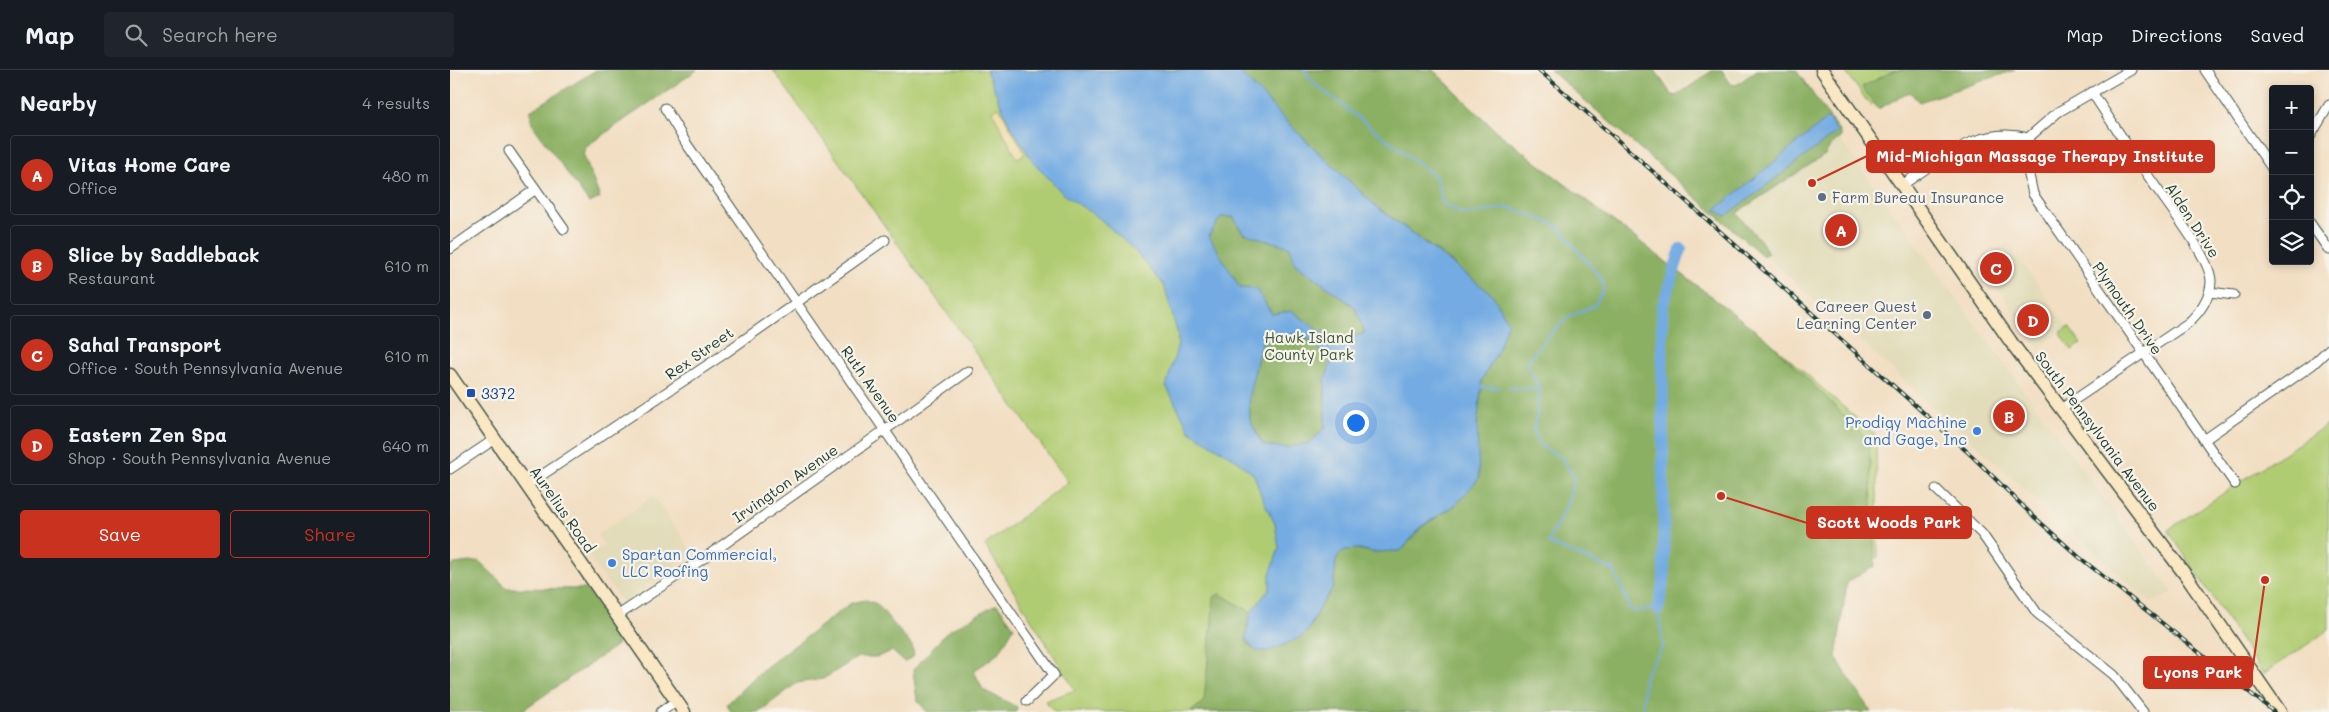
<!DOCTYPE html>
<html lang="en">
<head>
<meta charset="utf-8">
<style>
	:root { --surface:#171b24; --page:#20242c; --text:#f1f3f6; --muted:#9ea1a6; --line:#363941; --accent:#c8321e }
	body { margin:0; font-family:Mali,sans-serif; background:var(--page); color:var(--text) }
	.controls { position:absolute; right:15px; top:15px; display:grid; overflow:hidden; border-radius:5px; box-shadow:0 2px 8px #0003 }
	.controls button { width:45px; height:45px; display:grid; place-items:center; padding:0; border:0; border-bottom:1px solid var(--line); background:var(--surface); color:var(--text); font:25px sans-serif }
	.you { position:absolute; left:905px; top:352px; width:18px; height:18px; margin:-12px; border:4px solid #fff; border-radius:50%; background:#1a73e8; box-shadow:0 0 0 8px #1a73e833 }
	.badge { display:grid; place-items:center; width:32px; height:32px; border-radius:50%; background:var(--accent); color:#fff; font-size:16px; font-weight:700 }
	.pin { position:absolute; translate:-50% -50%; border:2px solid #fff; box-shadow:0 1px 5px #0006 }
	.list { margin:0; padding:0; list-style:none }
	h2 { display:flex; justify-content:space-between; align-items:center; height:65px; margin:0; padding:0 20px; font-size:21px }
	h2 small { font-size:16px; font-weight:400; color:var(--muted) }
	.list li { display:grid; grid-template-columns:32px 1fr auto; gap:15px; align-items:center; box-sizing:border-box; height:80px; margin:0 10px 10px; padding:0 10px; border:1px solid var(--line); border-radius:5px }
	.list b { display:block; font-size:19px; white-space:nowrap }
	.list p { margin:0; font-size:16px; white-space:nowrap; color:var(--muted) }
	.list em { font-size:16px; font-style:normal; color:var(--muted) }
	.actions { display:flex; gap:10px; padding:15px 20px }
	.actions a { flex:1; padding:11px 0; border:1px solid var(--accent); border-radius:5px; text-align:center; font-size:18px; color:var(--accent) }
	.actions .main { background:var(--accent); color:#fff }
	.icon { flex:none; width:28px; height:28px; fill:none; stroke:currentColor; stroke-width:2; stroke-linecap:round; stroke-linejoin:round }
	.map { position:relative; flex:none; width:1879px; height:642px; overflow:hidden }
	header { display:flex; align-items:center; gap:30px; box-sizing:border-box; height:70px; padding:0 25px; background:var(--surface); border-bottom:1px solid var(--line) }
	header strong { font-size:24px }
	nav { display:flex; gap:28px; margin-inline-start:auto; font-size:18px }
	.search { width:350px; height:45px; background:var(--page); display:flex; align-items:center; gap:12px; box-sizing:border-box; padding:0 18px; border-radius:5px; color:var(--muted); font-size:19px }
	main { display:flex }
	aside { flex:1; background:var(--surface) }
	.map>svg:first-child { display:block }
	.built { fill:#e2dcba }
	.green { fill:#b0cc72; stroke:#688453 }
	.forest { fill:#8cb064; stroke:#56764c }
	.sand { fill:#eeda9e; stroke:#868c69 }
	.water { fill:#73abe2; stroke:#49748b; fill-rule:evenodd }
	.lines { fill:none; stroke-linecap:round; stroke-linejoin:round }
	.stream { stroke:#73abe2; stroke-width:2 }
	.river { stroke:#73abe2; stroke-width:12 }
	.street-casing { stroke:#3f5549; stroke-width:11 }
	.secondary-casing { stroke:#3f5549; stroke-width:15 }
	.street { stroke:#fff; stroke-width:9 }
	.secondary { stroke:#fae7c3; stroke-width:12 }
	.rail-casing { stroke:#1f3d34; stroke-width:4 }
	.rail { stroke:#f7f3e8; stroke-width:2; stroke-dasharray:5.5; stroke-linecap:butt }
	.service-dot { fill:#5c6f8a; stroke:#f7f3e8; stroke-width:2 }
	.transit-dot { fill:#1a4fb4; stroke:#f7f3e8; stroke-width:2 }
	.shop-dot { fill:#3f7fe0; stroke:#f7f3e8; stroke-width:2 }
	.labels { text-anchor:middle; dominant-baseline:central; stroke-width:4.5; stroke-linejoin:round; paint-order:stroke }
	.service-label { font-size:15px; fill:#4e5e75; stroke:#f7f3e8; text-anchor:start }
	.street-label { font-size:15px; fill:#1f3d34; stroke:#f7f3e8 }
	.park-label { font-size:15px; fill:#3c5a40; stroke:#f7f3e8 }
	.transit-label { font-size:15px; fill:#164399; stroke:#f7f3e8; text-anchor:start }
	.shop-label { font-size:15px; fill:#366cbe; stroke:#f7f3e8; text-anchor:end }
	.leader { fill:none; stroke:#c8321e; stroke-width:2 }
	.callout-dot { fill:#c8321e; stroke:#f7f3e8; stroke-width:2 }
	.callout { fill:#c8321e; stroke:#c8321e; stroke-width:2 }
	.callout-label { font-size:16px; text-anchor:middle; font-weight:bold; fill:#fff }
</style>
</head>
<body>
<header>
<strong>Map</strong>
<div class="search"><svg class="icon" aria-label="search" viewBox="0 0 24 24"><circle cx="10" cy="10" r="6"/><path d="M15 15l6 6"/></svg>Search here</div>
<nav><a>Map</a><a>Directions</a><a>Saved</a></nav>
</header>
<main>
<aside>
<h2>Nearby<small>4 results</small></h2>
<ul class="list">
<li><span class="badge">A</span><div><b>Vitas Home Care</b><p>Office</p></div><em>480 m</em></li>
<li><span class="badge">B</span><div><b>Slice by Saddleback</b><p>Restaurant</p></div><em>610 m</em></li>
<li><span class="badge">C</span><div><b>Sahal Transport</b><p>Office · South Pennsylvania Avenue</p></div><em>610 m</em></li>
<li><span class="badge">D</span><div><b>Eastern Zen Spa</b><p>Shop · South Pennsylvania Avenue</p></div><em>640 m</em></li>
</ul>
<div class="actions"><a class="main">Save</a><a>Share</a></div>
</aside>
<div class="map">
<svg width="1879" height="642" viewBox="0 0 1879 642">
	<rect width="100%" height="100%" fill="#f7f3e8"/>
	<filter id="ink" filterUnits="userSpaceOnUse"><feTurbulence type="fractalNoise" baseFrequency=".02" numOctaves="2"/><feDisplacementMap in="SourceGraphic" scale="10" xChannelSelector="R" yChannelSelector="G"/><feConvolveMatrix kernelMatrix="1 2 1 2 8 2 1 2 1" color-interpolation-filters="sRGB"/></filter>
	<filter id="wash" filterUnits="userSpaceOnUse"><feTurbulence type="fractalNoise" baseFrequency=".0096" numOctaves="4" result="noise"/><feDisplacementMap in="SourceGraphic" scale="20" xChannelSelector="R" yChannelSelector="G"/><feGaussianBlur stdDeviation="1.12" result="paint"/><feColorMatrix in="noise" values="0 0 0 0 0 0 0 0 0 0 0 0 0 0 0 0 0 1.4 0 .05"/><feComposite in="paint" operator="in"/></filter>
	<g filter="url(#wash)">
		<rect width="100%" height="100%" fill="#f2dec2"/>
		<!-- built -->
		<path class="built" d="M 1210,0 L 1258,0 L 1226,23 Z
			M 1276,0 L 1302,0 L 1284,13 Z
			M 1371,44 L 1723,523 L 1701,533 L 1272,146 Z
			M 1558,172 L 1617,257 L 1589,278 L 1530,192 Z
			M 203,426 L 243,483 L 173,533 L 138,486 L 154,475 L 148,465 Z"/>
		<!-- green -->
		<path class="green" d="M 323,0 L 983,0 L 1047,62 L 1319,271 L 1426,366 L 1428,487 L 1392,505 L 1377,589 L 1413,642 L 604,642 L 595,631 L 625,620 L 535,475 L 618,412 Z
			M 1394,0 L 1511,0 L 1459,15 L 1420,35 Z
			M 1619,257 L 1631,274 L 1622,280 L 1610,263 Z
			M 1878,354 L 1879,560 L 1813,604 L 1718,460 Z"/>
		<!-- forest -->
		<path class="forest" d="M 146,0 L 247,0 L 138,75 L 133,83 L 150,128 L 139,133 L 82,54 L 80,41 Z
			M 788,0 L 983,0 L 1047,62 L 1319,271 L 1419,370 L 1425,496 L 1397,512 L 1386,588 L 1421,642 L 741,642 L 754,631 L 764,527 L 770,524 L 801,542 C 800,550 794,564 797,572 C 806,592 846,571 857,561 C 864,555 865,545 869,538 C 873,531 879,526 882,519 C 887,508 881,491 891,482 C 901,475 914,482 924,482 C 933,482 942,481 951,481 L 972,457 L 1007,434 L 1027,356 L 1032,310 L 1047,283 L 1004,194 L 927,137 L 846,61 Z
			M 1100,0 L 1205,0 L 1221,24 L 1226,26 L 1263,0 L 1272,0 L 1281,14 L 1286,15 L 1307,0 L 1346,0 L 1389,61 L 1391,67 L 1380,76 L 1375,85 L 1292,139 L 1287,144 L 1311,171 L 1318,183 L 1313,186 Z
			M 1445,0 L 1565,0 L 1469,32 L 1460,22 L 1428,39 L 1412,17 Z
			M 771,147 L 783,147 L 793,163 L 840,177 L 845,194 L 905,237 L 915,263 L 893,270 L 868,260 L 842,241 L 822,244 L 806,219 L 790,218 L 758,166 Z
			M 847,263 L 861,271 L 881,292 L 875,310 L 875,357 L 860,373 L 835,378 L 813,375 L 800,350 L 799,325 L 811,273 Z
			M 29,491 L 57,518 L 136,519 L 171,563 L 167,575 L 70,642 L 0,642 L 0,497 L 4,494 Z
			M 416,530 L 427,534 L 462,576 L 464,586 L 454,592 L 442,581 L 427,587 L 408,587 L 373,609 L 347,613 L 309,642 L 281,642 L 277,634 L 312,600 L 401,533 Z
			M 547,534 L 564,557 L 549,583 L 524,601 L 533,620 L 567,637 L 566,642 L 477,642 L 467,630 L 463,600 L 498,561 Z"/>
		<!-- sand -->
		<path class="sand" d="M 549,37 L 575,84 L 567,88 L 542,41 Z"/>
		<!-- water -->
		<path class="water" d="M 536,0 L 788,0 L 846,61 L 927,137 L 1042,224 L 1058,252 L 1047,283 L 1032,310 L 1027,356 L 1029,408 L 1007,434 L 972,456 L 951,481 L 922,482 L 909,479 L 895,480 L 890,483 L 886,490 L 883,518 L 869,538 L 858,561 L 851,567 L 827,578 L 817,581 L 806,581 L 797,571 L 796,564 L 801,542 L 820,518 L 820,504 L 829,478 L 825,454 L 812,428 L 804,405 L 785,389 L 740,361 L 716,316 L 728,274 L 728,265 L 714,215 L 684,180 L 649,148 L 613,124 L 581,89 L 558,51 ZM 771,147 L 783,147 L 793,163 L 840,177 L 845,194 L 905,237 L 915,263 L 892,270 L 868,260 L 842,241 L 822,244 L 806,219 L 790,218 L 759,166 ZM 847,263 L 861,271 L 881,292 L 875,310 L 875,357 L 860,373 L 835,378 L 813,375 L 800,350 L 799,325 L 811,273 Z
			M 1378,48 L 1387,62 L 1276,146 L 1265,140 Z"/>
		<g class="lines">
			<!-- stream -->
			<path class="stream" d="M 854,0 L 867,16 L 986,107 L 993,134 L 1015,145 L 1058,137 L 1107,155 L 1154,212 L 1152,223 L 1145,235 L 1118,247 L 1096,268 L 1076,293 L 1090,319 L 1084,361 L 1090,375 L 1113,389 L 1124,407 L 1119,430 L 1098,473 L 1164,500 L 1181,541 L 1208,539 L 1213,576 L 1194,607 L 1193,642
				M 1030,317 L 1050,318
				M 1058,318 L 1090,319"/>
			<!-- river -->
			<path class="river" d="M 1208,539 L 1214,509 L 1212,238 L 1231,179"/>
		</g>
	</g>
	<g filter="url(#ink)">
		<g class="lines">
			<defs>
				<path id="street" d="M 1755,0 L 1823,100
					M 215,38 L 236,73 L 604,605 L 577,631
					M 1860,67 L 1879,35
					M 1578,68 L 1577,96 L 1583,124 L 1785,414
					M 59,81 L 114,159
					M 1452,115 C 1490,90 1529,54 1578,68 L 1608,42 L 1681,0
					M 1860,153 L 1879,180
					M 0,179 L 86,119
					M 1760,222 L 1784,225
					M 1611,339 L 1738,253 C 1749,243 1761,227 1761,211 C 1760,186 1716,133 1701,110 C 1681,81 1661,52 1642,22
					M 1754,370 L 1862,295 L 1879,279
					M 0,399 L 45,369
					M 77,415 L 271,286 L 435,170
					M 1486,419 L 1532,464 L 1587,543 L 1664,605 L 1693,642
					M 167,546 L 260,484 L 518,301
					M 211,642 L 226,631"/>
				<path id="secondary" d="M 1372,0 L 1561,272 L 1737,507 L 1830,642
					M 0,305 L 234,642"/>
			</defs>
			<!-- street casing -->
			<use href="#street" class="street-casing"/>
			<!-- secondary casing -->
			<use href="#secondary" class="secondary-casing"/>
			<!-- street -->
			<use href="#street" class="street"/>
			<!-- secondary -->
			<use href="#secondary" class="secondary"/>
			<defs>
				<path id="rail" d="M 1089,0 L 1522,386 L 1582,445 L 1629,487 L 1824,642"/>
			</defs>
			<!-- rail casing -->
			<use href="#rail" class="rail-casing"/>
			<!-- rail -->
			<use href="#rail" class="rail"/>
		</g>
	</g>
	<!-- markers -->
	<g class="service-dot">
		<circle cx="1372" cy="127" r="5"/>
		<circle cx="1477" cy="245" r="5"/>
	</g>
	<rect class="transit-dot" x="16" y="318" width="10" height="10" rx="2.5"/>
	<g class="shop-dot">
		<circle cx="1527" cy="361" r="5"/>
		<circle cx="162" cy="493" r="5"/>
	</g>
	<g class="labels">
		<!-- service labels -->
		<g class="service-label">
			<text x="1382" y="127">Farm Bureau Insurance</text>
			<text x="1467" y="236" text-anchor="end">Career Quest<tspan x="1467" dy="17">Learning Center</tspan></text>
		</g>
		<!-- street labels -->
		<g class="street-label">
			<text transform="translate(1743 150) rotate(57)">Alden Drive</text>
			<text transform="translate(1678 238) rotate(55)">Plymouth Drive</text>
			<text transform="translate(249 283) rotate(-35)">Rex Street</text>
			<text transform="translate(421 314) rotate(55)">Ruth Avenue</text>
			<text transform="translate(1648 361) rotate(53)">South Pennsylvania Avenue</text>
			<text transform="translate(335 413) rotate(-35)">Irvington Avenue</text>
			<text transform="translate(113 439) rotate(55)">Aurelius Road</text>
		</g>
		<!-- park labels -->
		<g class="park-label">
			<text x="859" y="267">Hawk Island<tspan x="859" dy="17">County Park</tspan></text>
		</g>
		<!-- transit labels -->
		<g class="transit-label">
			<text x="31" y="323">3372</text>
		</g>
		<!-- shop labels -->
		<g class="shop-label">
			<text x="1517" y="352">Prodigy Machine<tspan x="1517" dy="17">and Gage, Inc</tspan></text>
			<text x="172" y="484" text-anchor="start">Spartan Commercial,<tspan x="172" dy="17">LLC Roofing</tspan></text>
		</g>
	</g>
	<!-- callouts -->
	<path class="leader" d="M1362 113L1417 86M1271 426L1357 453M1815 510L1802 603"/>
	<g class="callout-dot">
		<circle cx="1362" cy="113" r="5"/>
		<circle cx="1271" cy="426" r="5"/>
		<circle cx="1815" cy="510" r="5"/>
	</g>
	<g class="callout">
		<rect x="1417" y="71" width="347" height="31" rx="5"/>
		<rect x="1357" y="437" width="164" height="31" rx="5"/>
		<rect x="1694" y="587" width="108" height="31" rx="5"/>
	</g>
	<g class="callout-label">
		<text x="1590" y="92">Mid-Michigan Massage Therapy Institute</text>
		<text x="1439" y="458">Scott Woods Park</text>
		<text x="1748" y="608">Lyons Park</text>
	</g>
</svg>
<div class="controls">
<button>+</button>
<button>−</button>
<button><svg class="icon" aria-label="locate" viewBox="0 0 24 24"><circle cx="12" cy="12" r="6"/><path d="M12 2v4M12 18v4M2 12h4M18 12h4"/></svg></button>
<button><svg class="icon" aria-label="layers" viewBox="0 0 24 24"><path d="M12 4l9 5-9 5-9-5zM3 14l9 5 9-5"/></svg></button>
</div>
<div class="you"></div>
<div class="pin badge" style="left:1391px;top:160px">A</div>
<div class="pin badge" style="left:1559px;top:346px">B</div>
<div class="pin badge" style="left:1546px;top:198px">C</div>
<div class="pin badge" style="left:1583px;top:250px">D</div>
</div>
</main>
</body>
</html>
